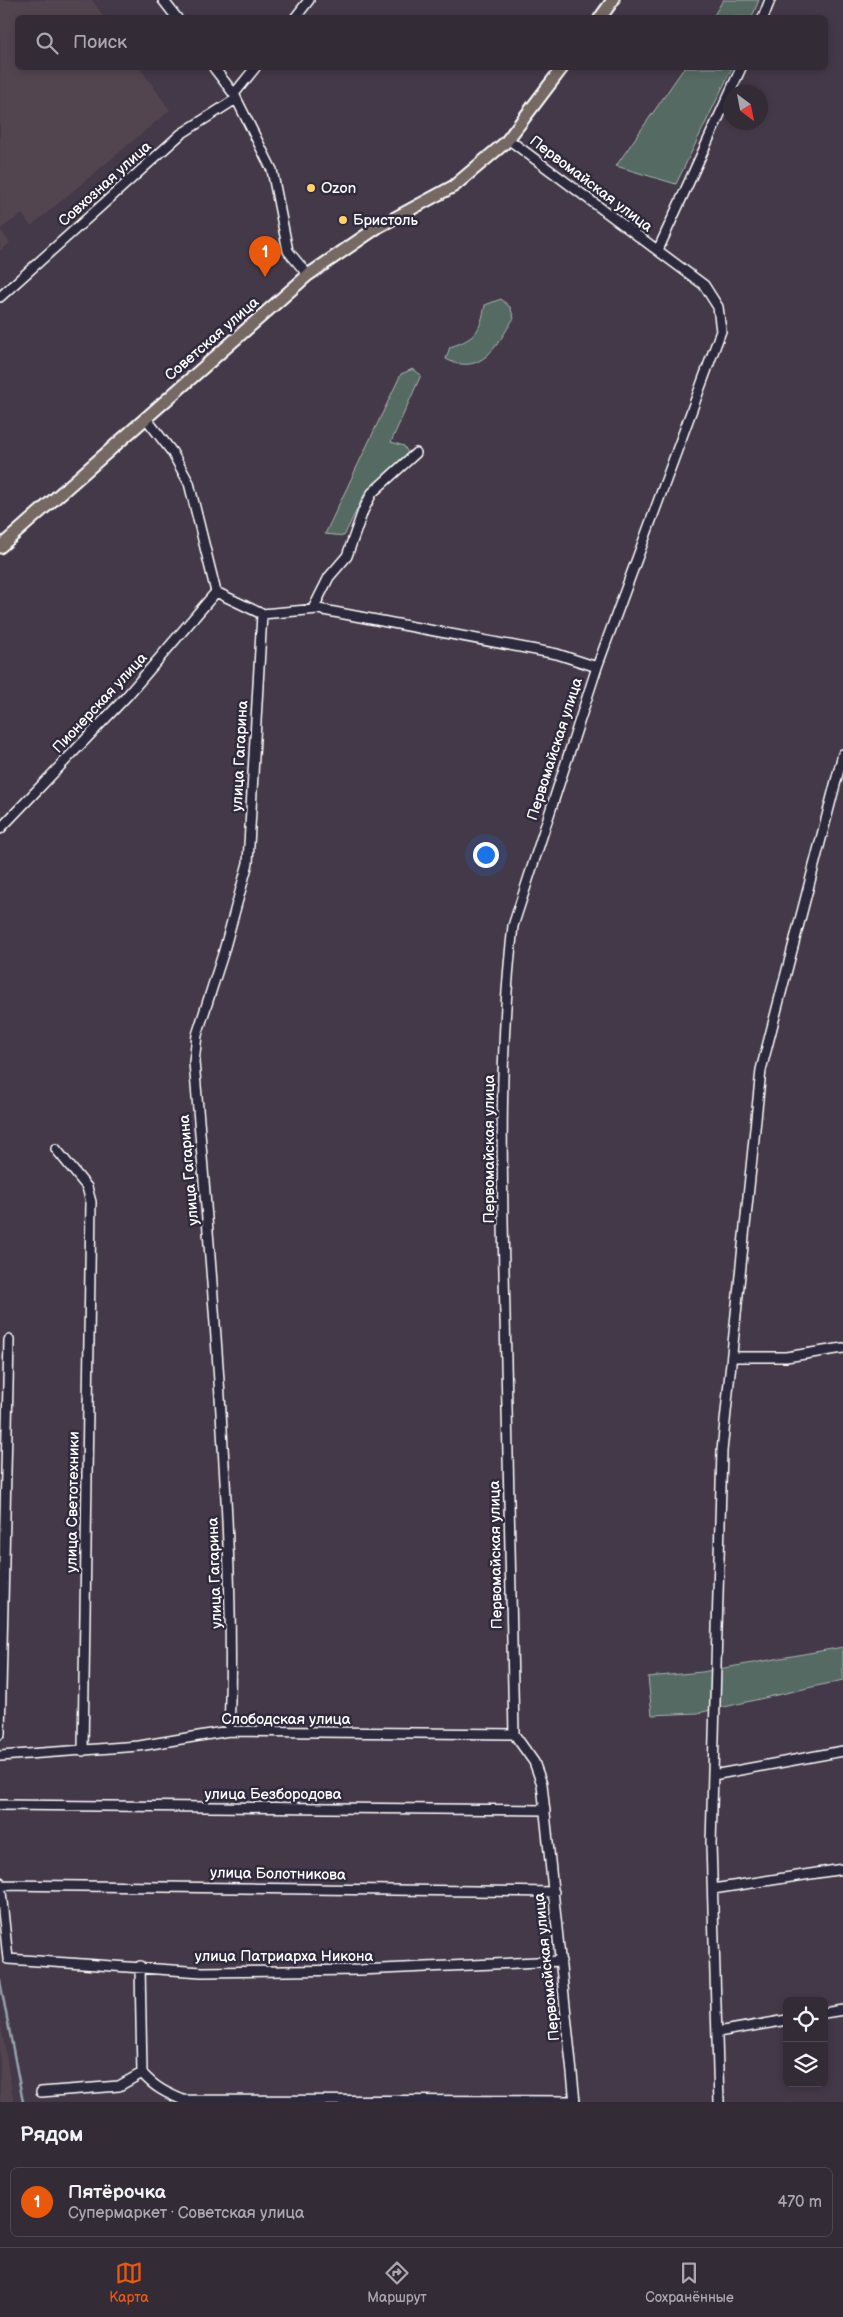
<!DOCTYPE html>
<html lang="ru">
<head>
<meta charset="utf-8">
<style>
	:root { --surface:#332b36; --page:#3b333e; --text:#f1f3f6; --muted:#a9a7ad; --line:#4e4751; --accent:#ea580c }
	body { margin:0; font-family:"Balsamiq Sans",sans-serif; background:var(--page); color:var(--text) }
	.controls { position:absolute; right:15px; bottom:15px; display:grid; overflow:hidden; border-radius:8px; box-shadow:0 2px 8px #0003 }
	.controls button { width:45px; height:45px; display:grid; place-items:center; padding:0; border:0; border-bottom:1px solid var(--line); background:var(--surface); color:var(--text); font:25px sans-serif }
	.compass { position:absolute; left:723px; top:85px; width:45px; height:45px; border-radius:50%; background:var(--surface); box-shadow:0 2px 8px #0003; rotate:148deg }
	.you { position:absolute; left:485px; top:854px; width:18px; height:18px; margin:-12px; border:4px solid #fff; border-radius:50%; background:#1a73e8; box-shadow:0 0 0 8px #1a73e833 }
	.badge { display:grid; place-items:center; width:32px; height:32px; border-radius:50%; background:var(--accent); color:#fff; font-size:16px; font-weight:700 }
	.pin { position:absolute; translate:-50% -41px; filter:drop-shadow(0 1px 2px #0008) }
	.pin::after { content:''; position:absolute; top:26px; width:18px; height:15px; background:inherit; clip-path:polygon(0 0,100% 0,50% 100%) }
	.list { margin:0; padding:0; list-style:none }
	h2 { display:flex; justify-content:space-between; align-items:center; height:65px; margin:0; padding:0 20px; font-size:21px }
	h2 small { font-size:16px; font-weight:400; color:var(--muted) }
	.list li { display:grid; grid-template-columns:32px 1fr auto; gap:15px; align-items:center; box-sizing:border-box; height:70px; margin:0 10px 10px; padding:0 10px; border:1px solid var(--line); border-radius:8px }
	.list b { display:block; font-size:19px; white-space:nowrap }
	.list p { margin:0; font-size:16px; white-space:nowrap; color:var(--muted) }
	.list em { font-size:16px; font-style:normal; color:var(--muted) }
	.icon { flex:none; width:28px; height:28px; fill:none; stroke:currentColor; stroke-width:2; stroke-linecap:round; stroke-linejoin:round }
	.map { position:relative; flex:none; width:843px; height:2102px; overflow:hidden }
	.search { position:absolute; background:var(--surface); box-shadow:0 2px 8px #0003; left:15px; right:15px; top:15px; height:55px; display:flex; align-items:center; gap:12px; box-sizing:border-box; padding:0 18px; border-radius:8px; color:var(--muted); font-size:19px }
	.sheet { height:145px; background:var(--surface) }
	nav { display:flex; justify-content:space-around; align-items:center; box-sizing:border-box; height:70px; border-top:1px solid var(--line); background:var(--surface); font-size:14px; color:var(--muted) }
	nav a { display:grid; justify-items:center; gap:2px }
	nav .on { color:var(--accent) }
	.map>svg:first-child { display:block }
	.built { fill:#524450 }
	.green { fill:#556a64; stroke:#aab4b2 }
	.lines { fill:none; stroke-linecap:round; stroke-linejoin:round }
	.stream { stroke:#94a1ae; stroke-width:2.5 }
	.minor-casing { stroke:#fff; stroke-width:12 }
	.major-casing { stroke:#fff; stroke-width:15 }
	.minor { stroke:#2f2a3d; stroke-width:9 }
	.major { stroke:#766964; stroke-width:11 }
	.poi-dot { fill:#ffd166; stroke:#2f2a3d; stroke-width:2 }
	.labels { text-anchor:middle; dominant-baseline:central; stroke-width:5; stroke-linejoin:round; paint-order:stroke }
	.street-label { font-size:15px; fill:#fff; stroke:#2f2a3d }
	.poi-label { font-size:15px; fill:#fff; stroke:#2f2a3d; text-anchor:start }
</style>
</head>
<body>
<div class="map">
<svg width="843" height="2102" viewBox="0 0 843 2102">
	<rect width="100%" height="100%" fill="#443948"/>
	<filter id="ink" filterUnits="userSpaceOnUse"><feTurbulence type="fractalNoise" baseFrequency=".02" numOctaves="2"/><feDisplacementMap in="SourceGraphic" scale="10" xChannelSelector="R" yChannelSelector="G"/><feConvolveMatrix kernelMatrix="1 2 1 2 8 2 1 2 1" color-interpolation-filters="sRGB"/></filter>
	<g filter="url(#ink)">
		<!-- built -->
		<path class="built" d="M 0,0 L 92,0 L 104,17 L 18,18 L 18,68 L 140,68 L 170,110 L 31,226 L 22,214 L 0,229 L 10,243 L 0,251 Z
			M 0,2018 L 12,2092 L 15,2102 L 0,2102 Z"/>
		<!-- green -->
		<path class="green" d="M 723,0 L 759,0 L 752,17 L 713,17 Z
			M 684,68 L 732,68 L 676,184 L 616,166 Z
			M 501,299 L 510,307 L 514,318 C 502,336 488,368 461,364 C 456,364 450,361 446,359 L 450,347 C 477,338 480,331 485,305 Z
			M 413,369 L 421,375 L 391,442 L 404,446 L 408,453 L 365,493 L 344,536 L 325,534 L 401,374 Z
			M 843,1647 L 843,1680 L 698,1713 L 652,1715 L 648,1677 L 702,1672 Z"/>
		<g class="lines">
			<!-- stream -->
			<path class="stream" d="M 0,1981 L 23,2102"/>
			<defs>
				<path id="minor" d="M 163,0 L 177,18
					M 295,18 L 309,0
					M 763,18 L 770,0
					M 214,68 L 234,94 L 272,170 L 288,251 L 308,275
					M 234,94 L 255,68
					M 508,139 L 704,285 L 718,307 L 721,331 L 597,667 L 513,926 C 498,1055 502,1185 505,1315 C 508,1455 511,1595 514,1734 L 534,1762 L 542,1784 L 575,2102
					M 658,250 L 741,68
					M 0,297 L 181,134 L 236,99
					M 145,417 L 172,452 L 189,483 L 216,592 L 262,614 L 248,863 L 223,954 L 197,1035 L 194,1062 C 205,1190 216,1318 223,1447 C 229,1542 233,1636 229,1731
					M 313,609 L 329,577 L 347,556 L 363,511 L 372,493 L 416,453
					M 262,614 L 318,609 L 557,654 L 597,667
					M 0,829 L 127,696 L 216,592
					M 56,1149 L 87,1187 L 91,1202 L 83,1751
					M 732,1357 L 786,1357 L 843,1348
					M 0,1734 L 9,1340
					M 0,1756 L 139,1746 L 229,1731 L 514,1734
					M 713,1775 L 843,1751
					M 0,1805 L 545,1810
					M 0,1882 L 8,1959 L 202,1972 L 359,1970 L 561,1961
					M 1,1885 L 554,1892
					M 713,1889 L 843,1869
					M 140,1966 L 142,2073
					M 824,2013 L 843,2010
					M 718,2032 L 787,2020
					M 41,2092 L 119,2086 L 142,2073 C 154,2087 166,2093 183,2100 L 575,2101
					M 719,2102 L 711,1844 L 722,1451 L 761,1070 L 843,754"/>
				<path id="major" d="M 600,18 L 613,0
					M 0,547 L 308,275 L 378,227 L 454,186 L 506,142 L 562,68"/>
			</defs>
			<!-- minor casing -->
			<use href="#minor" class="minor-casing"/>
			<!-- major casing -->
			<use href="#major" class="major-casing"/>
			<!-- minor -->
			<use href="#minor" class="minor"/>
			<!-- major -->
			<use href="#major" class="major"/>
		</g>
	</g>
	<!-- markers -->
	<g class="poi-dot">
		<circle cx="311" cy="188" r="5"/>
		<circle cx="343" cy="220" r="5"/>
	</g>
	<g class="labels">
		<!-- street labels -->
		<g class="street-label">
			<text transform="translate(105 184) rotate(-42)">Совхозная улица</text>
			<text transform="translate(591 184) rotate(37)">Первомайская улица</text>
			<text transform="translate(212 339) rotate(-41)">Советская улица</text>
			<text transform="translate(100 703) rotate(-47)">Пионерская улица</text>
			<text transform="translate(555 749) rotate(-72)">Первомайская улица</text>
			<text transform="translate(240 756) rotate(-87)">улица Гагарина</text>
			<text transform="translate(489 1149) rotate(-90)">Первомайская улица</text>
			<text transform="translate(189 1170) rotate(-95)">улица Гагарина</text>
			<text transform="translate(73 1502) rotate(-89)">улица Светотехники</text>
			<text transform="translate(496 1555) rotate(-91)">Первомайская улица</text>
			<text transform="translate(215 1573) rotate(-92)">улица Гагарина</text>
			<text x="286" y="1719">Слободская улица</text>
			<text x="273" y="1794">улица Безбородова</text>
			<text transform="translate(278 1874) rotate(1)">улица Болотникова</text>
			<text x="284" y="1956">улица Патриарха Никона</text>
			<text transform="translate(547 1967) rotate(-96)">Первомайская улица</text>
		</g>
		<!-- poi labels -->
		<g class="poi-label">
			<text x="321" y="188">Ozon</text>
			<text x="353" y="220">Бристоль</text>
		</g>
	</g>
</svg>
<div class="controls">
<button><svg class="icon" aria-label="locate" viewBox="0 0 24 24"><circle cx="12" cy="12" r="6"/><path d="M12 2v4M12 18v4M2 12h4M18 12h4"/></svg></button>
<button><svg class="icon" aria-label="layers" viewBox="0 0 24 24"><path d="M12 4l9 5-9 5-9-5zM3 14l9 5 9-5"/></svg></button>
</div>
<svg class="compass" viewBox="-18 -18 36 36"><path d="M0-13l5 13h-10z" fill="#e53935"/><path d="M0 13l5-13h-10z" fill="#a9a7ad"/></svg>
<div class="you"></div>
<div class="pin badge" style="left:265px;top:277px">1</div>
<div class="search"><svg class="icon" aria-label="search" viewBox="0 0 24 24"><circle cx="10" cy="10" r="6"/><path d="M15 15l6 6"/></svg>Поиск</div>
</div>
<section class="sheet">
<h2>Рядом<small></small></h2>
<ul class="list">
<li><span class="badge">1</span><div><b>Пятёрочка</b><p>Супермаркет · Советская улица</p></div><em>470 m</em></li>
</ul>
</section>
<nav>
<a class="on"><svg class="icon" aria-label="map" viewBox="0 0 24 24"><path d="M3 6l6-2 6 2 6-2v14l-6 2-6-2-6 2zM9 4v14M15 6v14"/></svg>Карта</a>
<a><svg class="icon" aria-label="directions" viewBox="0 0 24 24"><path d="M12 3l9 9-9 9-9-9zM9 14v-3h6M13 9l2 2-2 2"/></svg>Маршрут</a>
<a><svg class="icon" aria-label="saved" viewBox="0 0 24 24"><path d="M7 4h10v16l-5-4-5 4z"/></svg>Сохранённые</a>
</nav>
</body>
</html>
